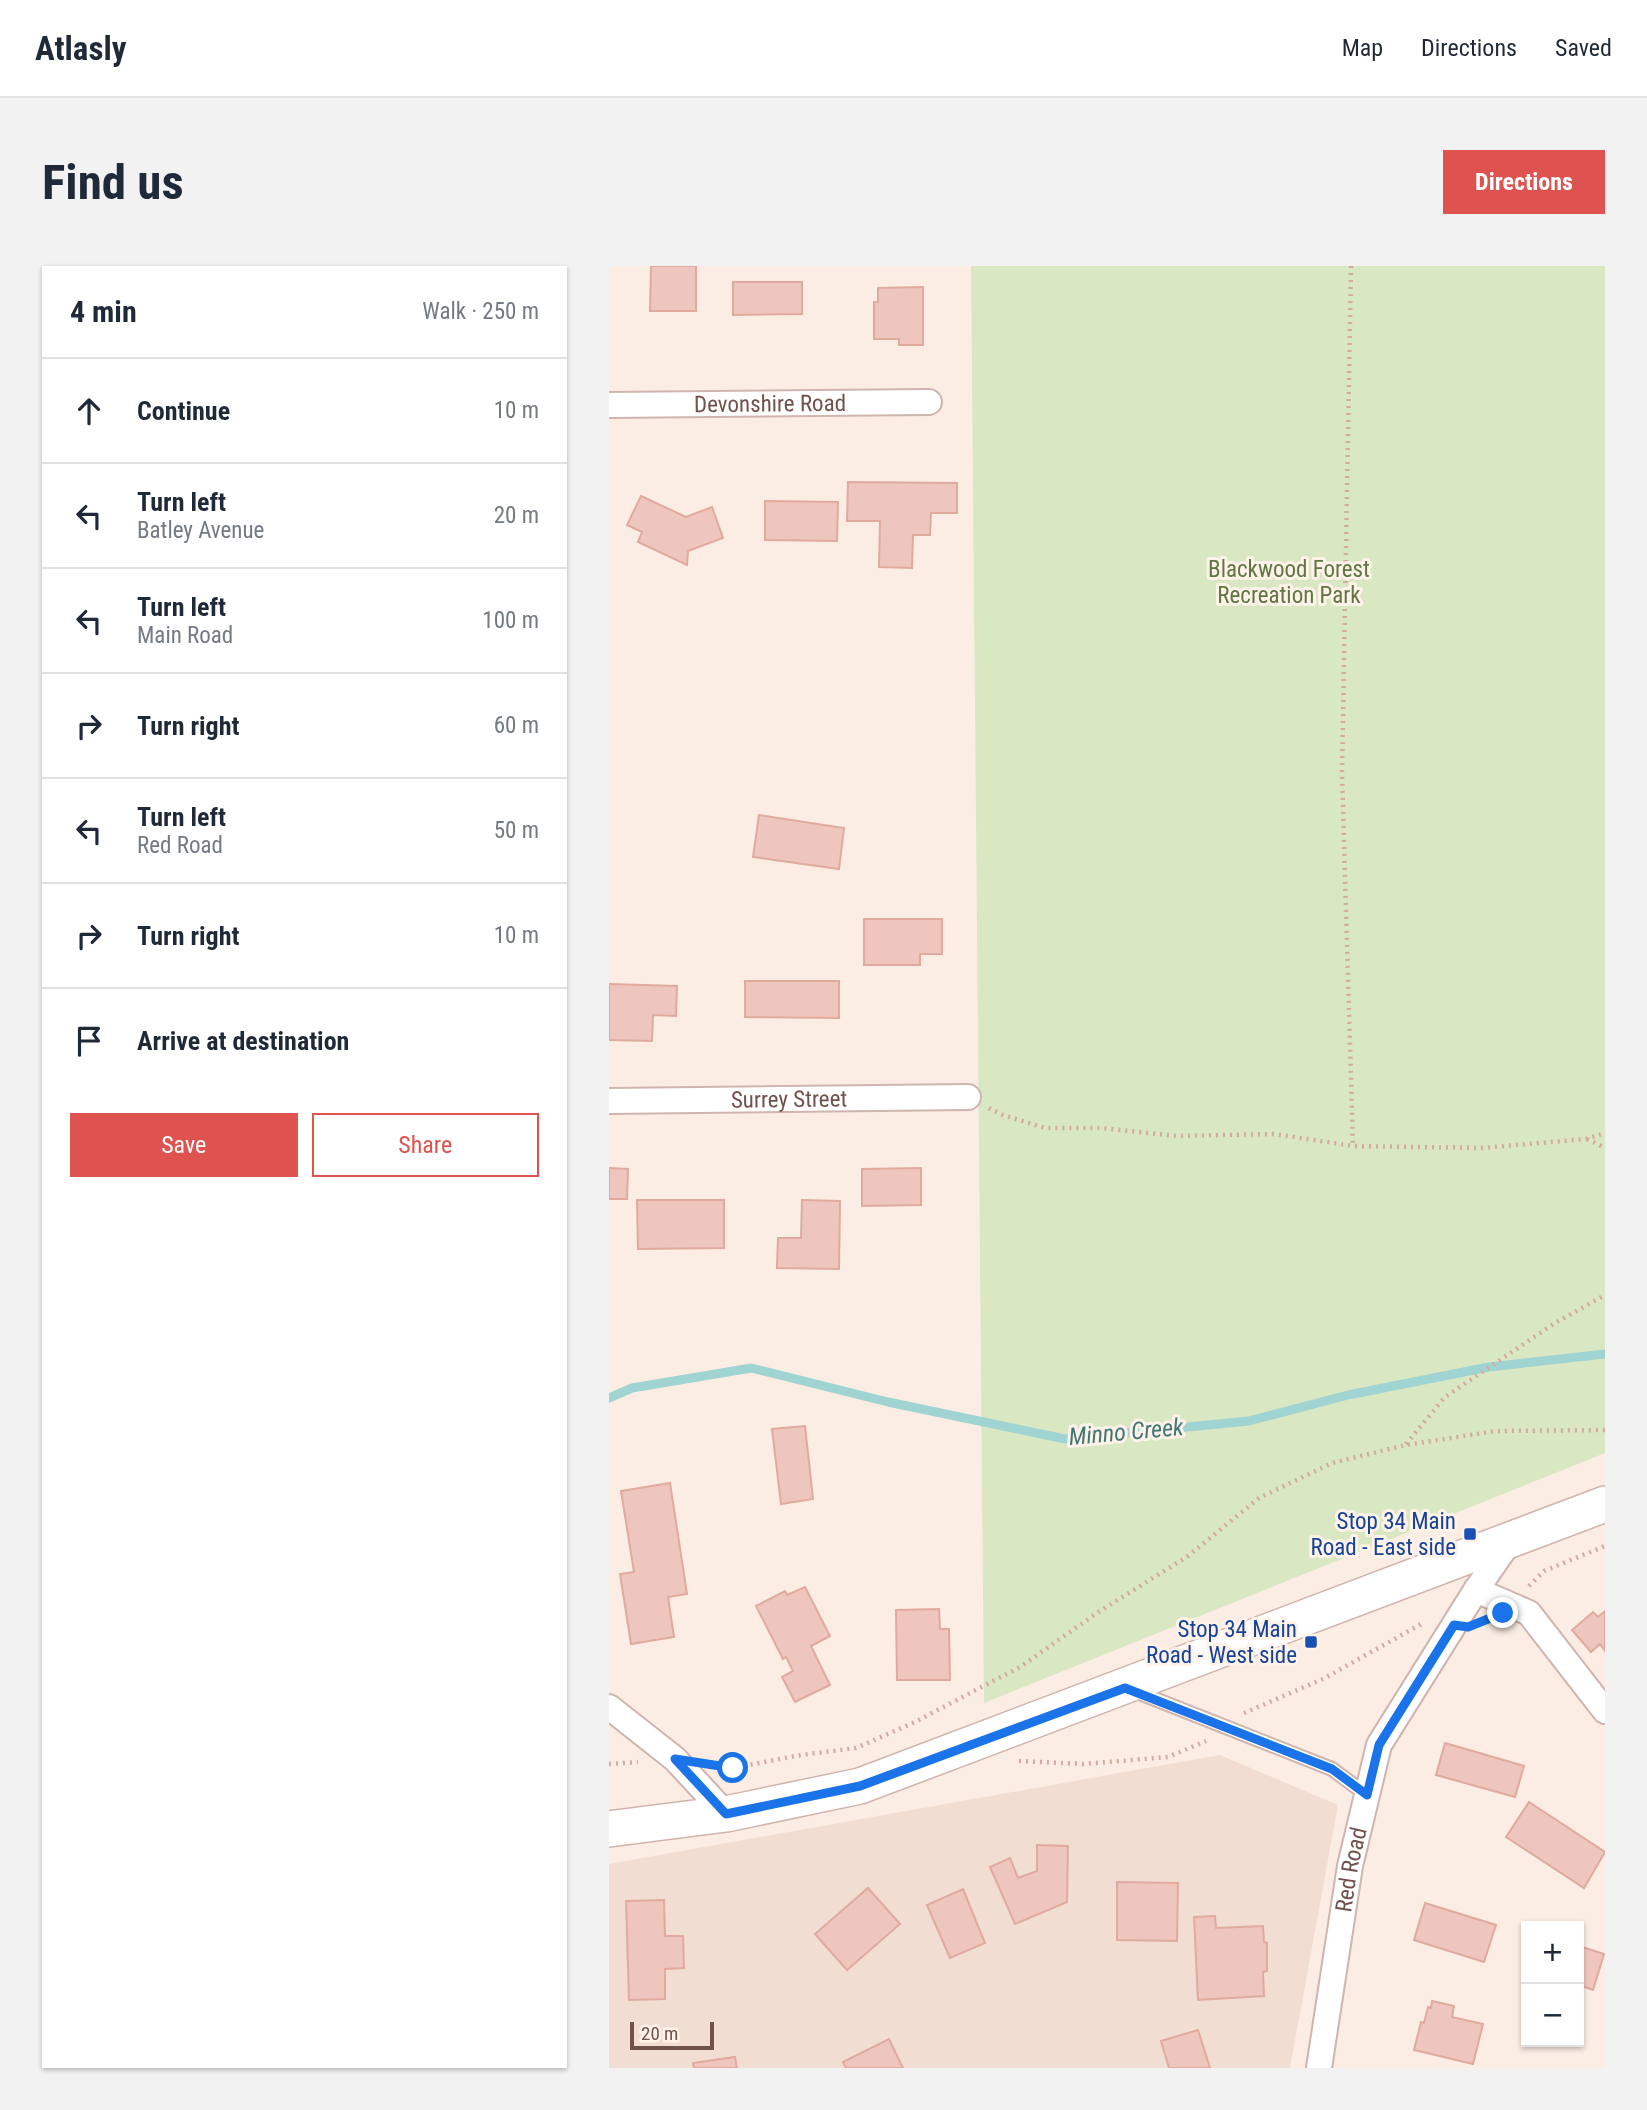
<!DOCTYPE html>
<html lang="en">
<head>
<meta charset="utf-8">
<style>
	:root { --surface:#fff; --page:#f2f2f3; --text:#1f2937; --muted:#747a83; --line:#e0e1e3; --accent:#de524f }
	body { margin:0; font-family:"Roboto Condensed",sans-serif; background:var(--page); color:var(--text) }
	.controls { position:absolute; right:21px; bottom:21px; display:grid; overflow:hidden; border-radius:0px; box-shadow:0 2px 5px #0004 }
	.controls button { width:63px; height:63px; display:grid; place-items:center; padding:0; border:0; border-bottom:2px solid var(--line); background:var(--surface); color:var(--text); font:35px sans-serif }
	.scale { position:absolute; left:21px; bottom:18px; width:84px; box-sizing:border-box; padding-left:7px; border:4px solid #71514b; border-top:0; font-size:19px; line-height:24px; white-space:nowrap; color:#71514b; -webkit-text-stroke:5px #fef2e9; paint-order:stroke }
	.stop { position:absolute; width:21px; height:21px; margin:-16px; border:5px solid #1a73e8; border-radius:50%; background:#fff }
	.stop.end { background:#1a73e8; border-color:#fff; box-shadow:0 2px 7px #0008 }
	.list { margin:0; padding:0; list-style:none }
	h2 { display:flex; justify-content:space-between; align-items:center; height:91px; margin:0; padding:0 28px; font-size:30px }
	h2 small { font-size:23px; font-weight:400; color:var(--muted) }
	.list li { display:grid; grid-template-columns:46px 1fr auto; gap:21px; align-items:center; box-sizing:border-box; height:105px; padding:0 28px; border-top:2px solid var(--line) }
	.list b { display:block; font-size:26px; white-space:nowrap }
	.list p { margin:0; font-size:23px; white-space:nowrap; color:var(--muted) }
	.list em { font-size:23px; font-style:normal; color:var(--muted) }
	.actions { display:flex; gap:14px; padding:21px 28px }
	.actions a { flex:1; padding:16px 0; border:2px solid var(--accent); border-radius:0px; text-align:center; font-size:24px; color:var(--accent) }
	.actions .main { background:var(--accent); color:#fff }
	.icon { flex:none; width:38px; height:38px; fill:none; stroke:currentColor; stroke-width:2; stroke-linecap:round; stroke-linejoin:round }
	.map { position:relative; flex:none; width:996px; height:1802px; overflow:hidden; border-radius:0px }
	header { display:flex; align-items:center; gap:42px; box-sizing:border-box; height:98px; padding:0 35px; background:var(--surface); border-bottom:2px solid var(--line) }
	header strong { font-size:33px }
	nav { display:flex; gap:38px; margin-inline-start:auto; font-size:24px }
	.intro { display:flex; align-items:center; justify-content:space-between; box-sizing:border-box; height:168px; padding:0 42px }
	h1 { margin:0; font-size:49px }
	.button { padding:18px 32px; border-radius:0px; background:var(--accent); color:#fff; font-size:24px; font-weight:700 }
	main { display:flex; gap:42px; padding:0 42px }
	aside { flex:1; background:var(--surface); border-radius:0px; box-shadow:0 2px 5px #0004 }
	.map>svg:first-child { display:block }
	.residential { fill:#f2ddd2 }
	.green { fill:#d9e7c3 }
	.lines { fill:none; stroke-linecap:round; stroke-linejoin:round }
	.stream { stroke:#a0d4d2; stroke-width:9 }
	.building { fill:#efc6bd; stroke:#e0aa9e; stroke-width:2 }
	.lane-casing { stroke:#ceb5ae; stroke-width:16 }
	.street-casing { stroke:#ceb5ae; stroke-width:28 }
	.secondary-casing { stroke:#d0b4ab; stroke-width:38 }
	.path { stroke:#d3aaa0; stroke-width:4.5; stroke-dasharray:2 5; stroke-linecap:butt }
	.lane { stroke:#fff; stroke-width:12 }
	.street { stroke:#fff; stroke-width:24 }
	.secondary { stroke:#fff; stroke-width:35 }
	.route { stroke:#1a73e8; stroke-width:9 }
	.transit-dot { fill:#1a4fb4; stroke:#fef2e9; stroke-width:2.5 }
	.labels { text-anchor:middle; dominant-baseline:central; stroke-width:6; stroke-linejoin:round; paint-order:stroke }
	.street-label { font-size:23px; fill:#71514b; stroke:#fef2e9 }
	.park-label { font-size:23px; fill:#5e7743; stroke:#fef2e9 }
	.transit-label { font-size:23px; fill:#164399; stroke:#fef2e9; text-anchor:end }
	.water-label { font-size:24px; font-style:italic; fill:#407674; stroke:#fef2e9 }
</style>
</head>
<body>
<header>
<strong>Atlasly</strong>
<nav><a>Map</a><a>Directions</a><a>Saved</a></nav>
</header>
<div class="intro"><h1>Find us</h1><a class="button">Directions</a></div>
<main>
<aside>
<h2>4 min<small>Walk · 250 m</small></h2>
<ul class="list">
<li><svg class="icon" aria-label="ahead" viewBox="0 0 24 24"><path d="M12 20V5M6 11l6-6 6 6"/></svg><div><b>Continue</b></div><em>10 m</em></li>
<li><svg class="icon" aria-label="left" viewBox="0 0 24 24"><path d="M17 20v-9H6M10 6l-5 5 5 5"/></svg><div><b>Turn left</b><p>Batley Avenue</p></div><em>20 m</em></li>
<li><svg class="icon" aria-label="left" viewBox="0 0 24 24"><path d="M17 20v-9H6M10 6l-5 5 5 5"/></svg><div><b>Turn left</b><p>Main Road</p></div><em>100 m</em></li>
<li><svg class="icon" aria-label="right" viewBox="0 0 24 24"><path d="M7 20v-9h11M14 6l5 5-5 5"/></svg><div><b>Turn right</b></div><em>60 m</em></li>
<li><svg class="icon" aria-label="left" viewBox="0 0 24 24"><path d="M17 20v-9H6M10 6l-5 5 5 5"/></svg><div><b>Turn left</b><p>Red Road</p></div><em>50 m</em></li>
<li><svg class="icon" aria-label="right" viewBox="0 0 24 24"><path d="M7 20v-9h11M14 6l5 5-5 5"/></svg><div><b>Turn right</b></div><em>10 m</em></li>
<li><svg class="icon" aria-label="arrive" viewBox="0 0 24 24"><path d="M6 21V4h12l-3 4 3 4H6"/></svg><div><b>Arrive at destination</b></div></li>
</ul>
<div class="actions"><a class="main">Save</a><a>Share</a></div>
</aside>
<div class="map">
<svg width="996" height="1802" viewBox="0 0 996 1802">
	<rect width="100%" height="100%" fill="#fbede4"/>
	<!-- residential -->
	<path class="residential" d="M 611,1489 L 729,1539 L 681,1802 L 0,1802 L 0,1598 Z"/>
	<!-- green -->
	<path class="green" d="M 362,0 L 996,0 L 996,1187 L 375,1437 Z"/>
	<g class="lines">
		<!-- stream -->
		<path class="stream" d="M 0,1132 L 23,1122 L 142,1102 L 279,1136 L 456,1173 L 640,1155 L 739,1129 L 880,1101 L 996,1088"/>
	</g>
	<!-- building -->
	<path class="building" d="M 42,0 L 87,0 L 87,45 L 41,45 Z
		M 124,16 L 193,16 L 193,48 L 124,49 Z
		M 314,21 L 314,79 L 290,79 L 290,73 L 265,73 L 265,36 L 269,36 L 269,22 Z
		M 239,216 L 348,217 L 348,247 L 322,247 L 321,269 L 304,269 L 303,302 L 270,301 L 271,255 L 238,255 Z
		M 32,230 L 77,251 L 103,241 L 114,272 L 79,285 L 78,299 L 29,276 L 33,266 L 18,259 Z
		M 156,235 L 229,236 L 228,275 L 156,274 Z
		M 150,549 L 235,562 L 230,603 L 144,591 Z
		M 255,653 L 333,653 L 333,688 L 311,688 L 311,699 L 255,699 Z
		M 136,715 L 230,715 L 230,752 L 136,751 Z
		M 0,718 L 68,720 L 67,750 L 44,749 L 43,775 L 0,774 Z
		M 0,902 L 19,903 L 18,933 L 0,933 Z
		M 312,902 L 312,939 L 253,940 L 253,903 Z
		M 28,934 L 115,934 L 115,982 L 29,983 Z
		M 193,934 L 231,935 L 230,1003 L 168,1002 L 169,972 L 192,972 Z
		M 196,1160 L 204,1233 L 172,1238 L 163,1163 Z
		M 61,1217 L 78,1328 L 59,1331 L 65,1371 L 22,1378 L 11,1308 L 25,1306 L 12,1225 Z
		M 196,1321 L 221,1370 L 202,1380 L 221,1419 L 186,1436 L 173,1411 L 184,1405 L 177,1391 L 174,1393 L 147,1340 L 176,1325 L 178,1329 Z
		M 330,1343 L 331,1363 L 340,1363 L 341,1414 L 288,1414 L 287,1344 Z
		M 996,1345 L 996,1385 L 991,1378 L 982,1386 L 963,1364 L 984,1346 L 989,1351 Z
		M 836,1477 L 915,1500 L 906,1531 L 827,1509 Z
		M 920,1536 L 996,1586 L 975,1622 L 897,1571 Z
		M 428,1579 L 459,1580 L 458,1636 L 406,1658 L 381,1601 L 401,1592 L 409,1612 L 428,1605 Z
		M 508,1616 L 569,1617 L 568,1675 L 508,1674 Z
		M 259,1622 L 291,1658 L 238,1704 L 206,1668 Z
		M 354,1623 L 376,1677 L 341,1692 L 318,1639 Z
		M 55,1634 L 56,1670 L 74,1670 L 75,1702 L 56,1703 L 56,1733 L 20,1734 L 17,1635 Z
		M 816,1637 L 887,1659 L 875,1696 L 805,1674 Z
		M 606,1650 L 607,1662 L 654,1660 L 655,1676 L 658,1677 L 658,1705 L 654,1706 L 655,1730 L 589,1734 L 585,1651 Z
		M 970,1680 L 995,1688 L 984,1724 L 970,1719 Z
		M 823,1735 L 845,1740 L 843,1751 L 874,1758 L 864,1798 L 805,1784 L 812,1756 L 815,1757 L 819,1741 L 822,1742 Z
		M 589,1764 L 601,1802 L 560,1802 L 552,1775 Z
		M 280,1773 L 294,1802 L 237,1802 L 234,1796 Z
		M 126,1791 L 128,1802 L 85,1802 L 84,1797 Z"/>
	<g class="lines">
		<defs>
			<path id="lane" d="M 523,1424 L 723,1503 L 758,1529"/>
			<g id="street">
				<path id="s1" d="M 0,139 L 320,136"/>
				<path id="s2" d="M 0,835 L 359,831"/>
				<path d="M 867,1324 L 920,1347 L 996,1445"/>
				<path d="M 0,1441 L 66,1493 L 117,1548"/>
				<path id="s3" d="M 710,1802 L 741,1600 L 770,1479 L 867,1324 L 901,1275"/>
			</g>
			<path id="secondary" d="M 0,1563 L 117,1548 L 251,1520 L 996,1238"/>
		</defs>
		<!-- lane casing -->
		<use href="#lane" class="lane-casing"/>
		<!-- street casing -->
		<use href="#street" class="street-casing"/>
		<!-- secondary casing -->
		<use href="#secondary" class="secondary-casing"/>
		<!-- path -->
		<path class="path" d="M 742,0 L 733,507 L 744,880
			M 380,842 L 394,849 L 436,862 L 493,862 L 567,870 L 665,868 L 744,880 L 872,882 L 977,873 L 996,867
			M 978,873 L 996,882
			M 797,1178 L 836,1131 L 946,1057 L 996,1029
			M 920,1320 L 935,1305 L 996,1280
			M 635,1447 L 714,1413 L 814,1357
			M 410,1495 L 474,1498 L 559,1491 L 597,1475
			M 0,1498 L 29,1496
			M 107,1500 L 124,1502 L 192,1489 L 247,1482 L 306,1456 L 411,1401 L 488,1347 L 579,1290 L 650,1232 L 723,1197 L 797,1179 L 887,1165 L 996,1164"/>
		<!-- lane -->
		<use href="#lane" class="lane"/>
		<!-- street -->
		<use href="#street" class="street"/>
		<!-- secondary -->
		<use href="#secondary" class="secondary"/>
	</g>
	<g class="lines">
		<!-- route -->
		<path class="route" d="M 124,1502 L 66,1493 L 117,1548 L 251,1520 L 516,1422 L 723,1503 L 758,1529 L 770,1479 L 845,1359 L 859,1361 L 894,1347"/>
	</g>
	<!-- markers -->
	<g class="transit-dot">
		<rect x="854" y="1261" width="14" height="14" rx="3.5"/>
		<rect x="695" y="1369" width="14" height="14" rx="3.5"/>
	</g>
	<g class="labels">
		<!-- street labels -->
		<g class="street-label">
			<text stroke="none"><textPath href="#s1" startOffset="161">Devonshire Road</textPath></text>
			<text stroke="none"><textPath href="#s2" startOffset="180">Surrey Street</textPath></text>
			<text stroke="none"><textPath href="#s3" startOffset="201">Red Road</textPath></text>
		</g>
		<!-- park labels -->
		<g class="park-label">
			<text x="680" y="303">Blackwood Forest<tspan x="680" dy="26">Recreation Park</tspan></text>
		</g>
		<!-- transit labels -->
		<g class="transit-label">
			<text x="847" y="1255">Stop 34 Main<tspan x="847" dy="26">Road - East side</tspan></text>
			<text x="688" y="1363">Stop 34 Main<tspan x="688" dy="26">Road - West side</tspan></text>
		</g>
		<!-- water labels -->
		<g class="water-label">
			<text transform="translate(517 1166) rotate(-5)">Minno Creek</text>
		</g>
	</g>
</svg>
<div class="controls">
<button>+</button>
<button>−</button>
</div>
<div class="scale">20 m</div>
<div class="stop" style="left:124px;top:1502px"></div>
<div class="stop end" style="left:894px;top:1347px"></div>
</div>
</main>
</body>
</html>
